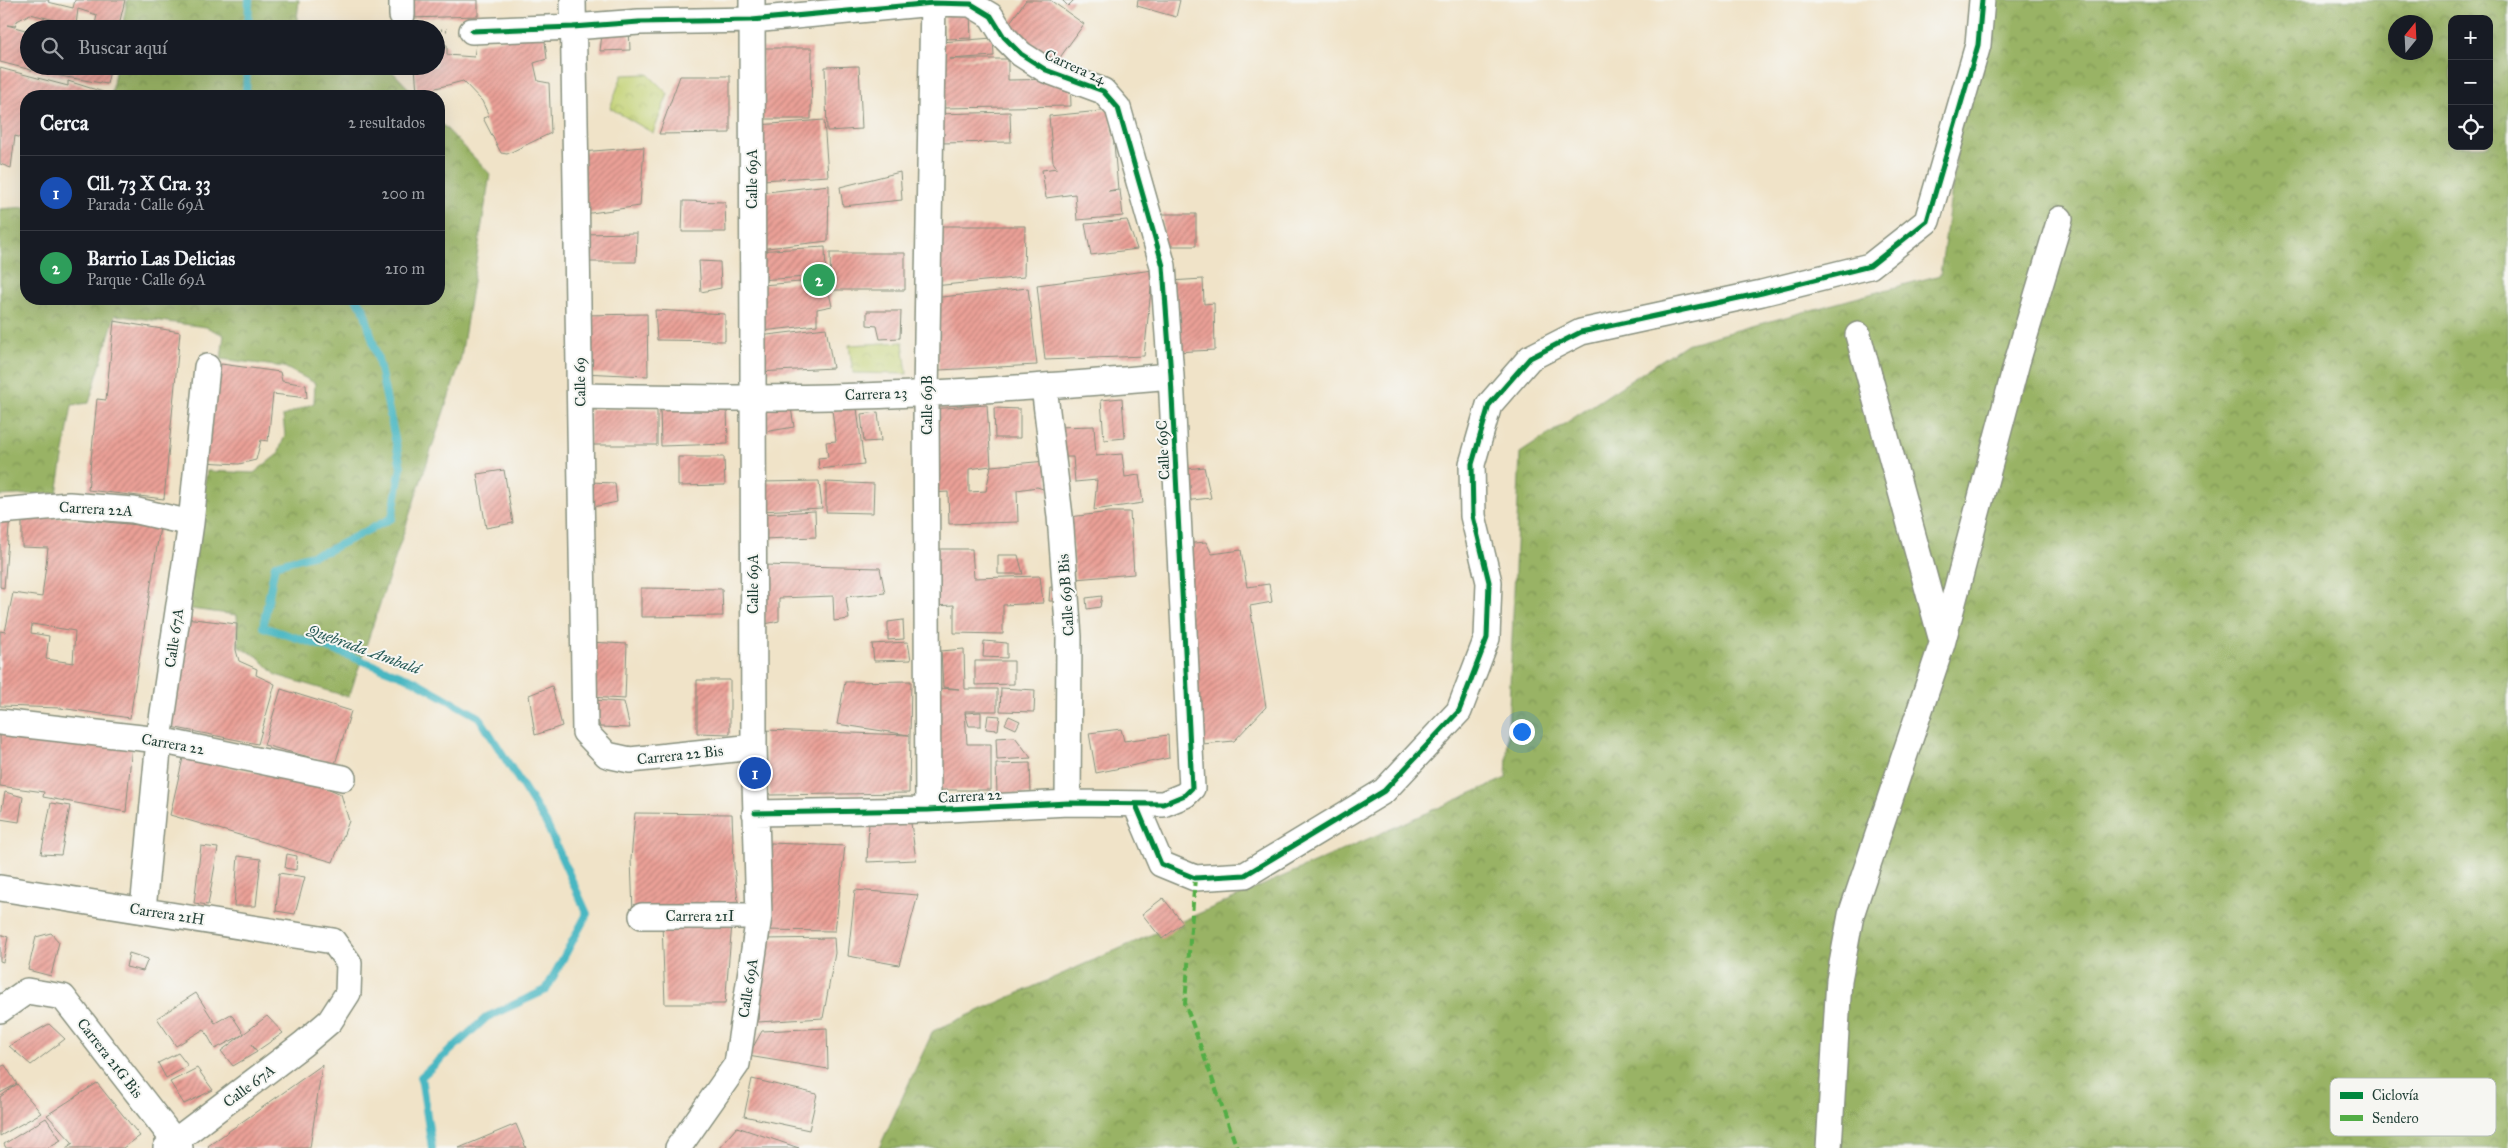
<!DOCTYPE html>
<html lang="es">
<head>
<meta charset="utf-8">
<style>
	:root { --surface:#171b24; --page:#20242c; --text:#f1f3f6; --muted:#9ea1a6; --line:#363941; --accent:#0b8043 }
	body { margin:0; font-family:"IM FELL Great Primer",serif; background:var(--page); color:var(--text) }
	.controls { position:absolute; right:15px; top:15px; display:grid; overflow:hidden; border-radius:10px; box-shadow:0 5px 20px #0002 }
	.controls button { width:45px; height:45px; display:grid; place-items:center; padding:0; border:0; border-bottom:1px solid var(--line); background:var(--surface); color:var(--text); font:25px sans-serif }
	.compass { position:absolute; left:2388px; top:15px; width:45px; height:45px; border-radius:50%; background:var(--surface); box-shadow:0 5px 20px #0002; rotate:18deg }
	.you { position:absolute; left:1521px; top:731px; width:18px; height:18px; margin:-12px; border:4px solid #fff; border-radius:50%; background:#1a73e8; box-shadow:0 0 0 8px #1a73e833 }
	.badge { display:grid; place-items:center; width:32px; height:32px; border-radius:50%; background:var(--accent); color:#fff; font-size:16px; font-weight:700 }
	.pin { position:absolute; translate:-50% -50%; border:2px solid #fff; box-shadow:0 1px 5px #0006 }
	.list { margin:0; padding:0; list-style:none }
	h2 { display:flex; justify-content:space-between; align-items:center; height:65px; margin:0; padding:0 20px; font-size:21px }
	h2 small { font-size:16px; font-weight:400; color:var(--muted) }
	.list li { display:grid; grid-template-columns:32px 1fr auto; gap:15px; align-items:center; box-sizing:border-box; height:75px; padding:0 20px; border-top:1px solid var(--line) }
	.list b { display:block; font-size:19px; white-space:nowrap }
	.list p { margin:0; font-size:16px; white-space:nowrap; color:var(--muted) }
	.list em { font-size:16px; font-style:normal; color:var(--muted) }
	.icon { flex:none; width:28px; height:28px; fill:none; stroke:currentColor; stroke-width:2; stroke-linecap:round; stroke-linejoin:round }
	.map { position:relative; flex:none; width:2508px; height:1148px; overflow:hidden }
	.search { position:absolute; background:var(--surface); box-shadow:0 5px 20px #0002; left:20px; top:20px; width:425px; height:55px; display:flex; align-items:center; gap:12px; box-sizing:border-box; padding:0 18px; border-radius:28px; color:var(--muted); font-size:19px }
	.panel { position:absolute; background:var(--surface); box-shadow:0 5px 20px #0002; left:20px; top:90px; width:425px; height:215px; border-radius:20px }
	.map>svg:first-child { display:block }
	.forest { fill:url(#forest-crowns); stroke:#5c784c; fill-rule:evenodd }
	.park { fill:url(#park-crowns); stroke:#708754 }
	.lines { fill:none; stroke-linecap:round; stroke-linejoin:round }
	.stream { stroke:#48b7c2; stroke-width:8 }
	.building { fill:url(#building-hatch); fill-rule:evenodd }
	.minor-casing { stroke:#88907e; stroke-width:28 }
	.path { stroke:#88907e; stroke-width:3; stroke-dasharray:1 4; stroke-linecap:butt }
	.minor { stroke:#fff; stroke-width:25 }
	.quiet { stroke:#52ad45; stroke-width:4; stroke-dasharray:8 4; stroke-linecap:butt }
	.cycleway-casing { stroke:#f6f6f2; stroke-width:8 }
	.cycleway { stroke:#00873e; stroke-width:5 }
	.labels { text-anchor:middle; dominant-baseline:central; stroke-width:4; stroke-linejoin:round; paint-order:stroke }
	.street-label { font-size:15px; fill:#1f3d34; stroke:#f6f6f2 }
	.water-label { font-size:16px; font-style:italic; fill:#295c58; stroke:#f6f6f2 }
	.key { fill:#f6f6f2; stroke:#b6beb9; stroke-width:1 }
	.key-label { font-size:14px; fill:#1f3d34 }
</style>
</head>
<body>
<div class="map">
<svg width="2508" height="1148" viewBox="0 0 2508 1148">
	<defs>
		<pattern id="forest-crowns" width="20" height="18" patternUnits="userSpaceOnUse" patternTransform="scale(1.25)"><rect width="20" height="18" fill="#99b365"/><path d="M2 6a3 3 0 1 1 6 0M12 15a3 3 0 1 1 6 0" fill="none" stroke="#7c9354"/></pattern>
		<pattern id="park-crowns" width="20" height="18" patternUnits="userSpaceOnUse" patternTransform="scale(1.25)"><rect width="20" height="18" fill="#c2d173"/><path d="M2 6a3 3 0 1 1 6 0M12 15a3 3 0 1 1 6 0" fill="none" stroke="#a6b464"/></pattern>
		<pattern id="building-hatch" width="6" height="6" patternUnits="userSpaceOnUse" patternTransform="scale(1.25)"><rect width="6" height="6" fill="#eba097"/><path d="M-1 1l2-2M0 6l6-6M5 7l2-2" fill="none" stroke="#be847c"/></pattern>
	</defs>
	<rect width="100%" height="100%" fill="#f6f6f2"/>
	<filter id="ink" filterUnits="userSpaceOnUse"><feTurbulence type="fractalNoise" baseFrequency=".02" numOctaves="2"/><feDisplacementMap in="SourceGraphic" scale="10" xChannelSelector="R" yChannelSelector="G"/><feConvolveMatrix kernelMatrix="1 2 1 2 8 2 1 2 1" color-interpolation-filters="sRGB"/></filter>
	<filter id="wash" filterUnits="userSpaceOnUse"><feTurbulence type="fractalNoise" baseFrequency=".0096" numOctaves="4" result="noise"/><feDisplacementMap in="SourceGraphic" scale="20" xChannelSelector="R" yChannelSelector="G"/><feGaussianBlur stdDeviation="1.12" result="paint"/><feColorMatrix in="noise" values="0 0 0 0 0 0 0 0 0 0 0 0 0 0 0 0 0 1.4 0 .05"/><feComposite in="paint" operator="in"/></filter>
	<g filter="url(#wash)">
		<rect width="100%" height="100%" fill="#f0e3c8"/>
		<!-- forest -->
		<path class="forest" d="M 127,0 L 299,0 L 296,29 L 122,29 Z
			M 1978,0 L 2508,0 L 2508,1148 L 879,1148 L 933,1031 L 1506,778 L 1520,453 L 1686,344 L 1940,275 ZM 2452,19 L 2489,19 L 2489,146 L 2452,146 ZM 2396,22 L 2426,22 L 2426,52 L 2396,52 Z
			M 116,66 L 387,66 L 416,96 L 111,96 Z
			M 439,121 L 490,174 L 460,363 L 349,697 L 276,675 L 257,656 L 239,647 L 237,615 L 183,608 L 207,471 L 254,473 L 278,454 L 285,435 L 283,416 L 314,403 L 315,383 L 284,367 L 221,359 L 224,335 L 206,327 L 115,315 L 89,403 L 72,405 L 57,493 L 0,496 L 0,209 L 26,207 L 26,299 L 439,299 Z"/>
		<!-- park -->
		<path class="park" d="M 648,74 L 668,94 L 653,133 L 610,108 L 622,75 Z
			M 903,342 L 907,374 L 853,373 L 849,345 Z"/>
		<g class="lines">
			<!-- stream -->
			<path class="stream" d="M 248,29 L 249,0
				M 246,96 L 247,66
				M 356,299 L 363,307 L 378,359 L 401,467 L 392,518 L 327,551 L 275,565 L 263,627 L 334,650 L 413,680 L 479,717 L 546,823 L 587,914 L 546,990 L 487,1017 L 421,1077 L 432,1148"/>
		</g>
		<g id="blocks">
			<!-- building -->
			<path class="building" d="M 0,0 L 49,0 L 48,2 L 73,8 L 75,0 L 125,0 L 118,29 L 94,29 L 97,15 L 78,9 L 76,25 L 30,14 L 17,21 L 15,26 L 7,25 L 29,31 L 29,66 L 111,66 L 107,84 L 43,73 L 0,62 Z
				M 410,0 L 478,0 L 478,16 L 410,18 Z
				M 1026,0 L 1050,0 L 1084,24 L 1056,63 L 1006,28 Z
				M 1062,0 L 1074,0 L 1068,6 Z
				M 1138,0 L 1180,0 L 1176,17 L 1137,6 Z
				M 970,13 L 971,38 L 946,39 L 945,14 Z
				M 603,26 L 629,27 L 630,50 L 600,51 Z
				M 544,32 L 547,59 L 534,63 L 538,81 L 549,83 L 551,133 L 507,154 L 501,153 L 483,118 L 489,116 L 482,101 L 463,81 L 417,93 L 415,66 L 436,66 L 436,44 L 447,45 L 447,55 L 474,57 L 476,44 Z
				M 993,38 L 994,56 L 950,59 L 1008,59 L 1008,80 L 1070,79 L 1071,106 L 944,108 L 941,42 Z
				M 762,48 L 812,48 L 811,119 L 762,119 Z
				M 859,66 L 862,129 L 827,131 L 825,67 Z
				M 0,68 L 68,86 L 68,81 L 103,92 L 102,96 L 26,96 L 26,139 L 15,136 L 11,168 L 0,164 Z
				M 680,76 L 730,76 L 730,133 L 659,134 Z
				M 1111,110 L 1118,189 L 1108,191 L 1120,190 L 1123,216 L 1077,220 L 1075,194 L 1046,198 L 1042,170 L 1057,168 L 1053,162 L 1049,116 Z
				M 1010,112 L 1011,142 L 937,143 L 937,114 Z
				M 824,120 L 828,176 L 762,180 L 758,125 Z
				M 644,147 L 640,206 L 584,214 L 581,152 Z
				M 900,172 L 902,200 L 843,206 L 840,187 Z
				M 829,185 L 828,241 L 759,249 L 758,193 Z
				M 683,201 L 725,202 L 726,232 L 682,232 Z
				M 1163,214 L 1196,214 L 1196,246 L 1163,246 Z
				M 1127,220 L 1137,249 L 1091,255 L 1085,224 Z
				M 938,226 L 1025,226 L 1024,277 L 934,286 Z
				M 637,233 L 636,262 L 580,262 L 580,234 Z
				M 825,247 L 826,276 L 757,280 L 755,251 Z
				M 830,253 L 905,253 L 905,290 L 831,290 Z
				M 699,261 L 720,262 L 721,288 L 701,292 Z
				M 1153,270 L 1144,356 L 1045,360 L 1037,285 Z
				M 1203,279 L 1204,304 L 1214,303 L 1215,350 L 1173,352 L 1170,281 Z
				M 826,280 L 832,306 L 817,309 L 817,325 L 762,331 L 762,285 Z
				M 1028,288 L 1037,365 L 939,370 L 932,298 Z
				M 655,310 L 725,314 L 725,341 L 657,340 Z
				M 867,311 L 901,311 L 900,338 L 880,339 L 877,326 L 867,325 Z
				M 647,314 L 648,376 L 582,373 L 584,315 Z
				M 114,321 L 180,332 L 164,499 L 88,490 L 97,399 L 106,400 Z
				M 826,328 L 833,368 L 758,372 L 759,336 Z
				M 221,364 L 280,372 L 282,381 L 306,385 L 307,398 L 273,394 L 268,441 L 261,440 L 256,460 L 239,464 L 203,462 Z
				M 1122,398 L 1125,438 L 1104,440 L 1101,400 Z
				M 790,401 L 794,427 L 764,432 L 760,403 Z
				M 987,405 L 991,466 L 969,469 L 969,492 L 986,491 L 991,466 L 1046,461 L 1049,491 L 1037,487 L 1017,490 L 1018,522 L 949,524 L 948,492 L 934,493 L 931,409 Z
				M 727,407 L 728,444 L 661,446 L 660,408 Z
				M 857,408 L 864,464 L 819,469 L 818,458 L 828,457 L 826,442 L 836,441 L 832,410 Z
				M 994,408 L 1020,409 L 1020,438 L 995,438 Z
				M 590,409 L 657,409 L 657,445 L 590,445 Z
				M 878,412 L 881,441 L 864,442 L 861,414 Z
				M 1094,426 L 1096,456 L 1122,454 L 1125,477 L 1139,475 L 1143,503 L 1094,510 L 1097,480 L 1075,482 L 1073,457 L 1058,457 L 1057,427 Z
				M 678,457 L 724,457 L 725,485 L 678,486 Z
				M 1204,467 L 1211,498 L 1183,501 L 1179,470 Z
				M 504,470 L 513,523 L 486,528 L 477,474 Z
				M 819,481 L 822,508 L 761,511 L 761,482 Z
				M 588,482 L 615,483 L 617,502 L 588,508 Z
				M 826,482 L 874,484 L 873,513 L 826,512 Z
				M 815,511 L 816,537 L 762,539 L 761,514 Z
				M 1110,512 L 1130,512 L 1134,574 L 1075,579 L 1070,517 Z
				M 22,514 L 160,527 L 130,718 L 60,708 L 0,706 L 0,631 L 5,632 L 13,593 L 42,597 L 48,548 L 22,547 ZM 32,624 L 75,631 L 73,663 L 46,659 L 49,636 L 31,633 Z
				M 10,515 L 4,588 L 0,587 L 0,517 Z
				M 1206,542 L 1212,554 L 1241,550 L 1247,587 L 1269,584 L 1272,602 L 1250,606 L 1266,707 L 1234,741 L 1202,744 L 1183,544 Z
				M 930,549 L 972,549 L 974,578 L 1040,576 L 1043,603 L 1003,605 L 1003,634 L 954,633 L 954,605 L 933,606 Z
				M 998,555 L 1018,555 L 1023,574 L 998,574 Z
				M 762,565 L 880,568 L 885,593 L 846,597 L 849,619 L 834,621 L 833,596 L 779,598 L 779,621 L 765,624 Z
				M 1050,587 L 1059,588 L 1059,601 L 1049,601 Z
				M 641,588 L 722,589 L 723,616 L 641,617 Z
				M 1102,596 L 1100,607 L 1087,609 L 1086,598 Z
				M 185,618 L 237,624 L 236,650 L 239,661 L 257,669 L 256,675 L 275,684 L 258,744 L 171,727 Z
				M 903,620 L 904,639 L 888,640 L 888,622 Z
				M 984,641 L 1007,643 L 1007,658 L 983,657 Z
				M 589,642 L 627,644 L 625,699 L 588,697 Z
				M 908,642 L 911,660 L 874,661 L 872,644 Z
				M 964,649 L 965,689 L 997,689 L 997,711 L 965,711 L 967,744 L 991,744 L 991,790 L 934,790 L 932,688 L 959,689 L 943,687 L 941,651 Z
				M 975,661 L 1014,661 L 1014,684 L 975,685 Z
				M 697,680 L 730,680 L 730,734 L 697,733 Z
				M 911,681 L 909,793 L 770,795 L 764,730 L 909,735 L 837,724 L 845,682 Z
				M 552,686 L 562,726 L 535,735 L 529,695 Z
				M 1001,688 L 1035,690 L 1034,712 L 1000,711 Z
				M 281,689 L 351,711 L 335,764 L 264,745 Z
				M 592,700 L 624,702 L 630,728 L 600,727 Z
				M 981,712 L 981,726 L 969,726 L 965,713 Z
				M 988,715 L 1000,716 L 998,730 L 986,729 Z
				M 1009,716 L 1020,721 L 1016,729 L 1005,724 Z
				M 0,729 L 132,744 L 126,812 L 43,797 L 44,792 L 0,786 Z
				M 1121,729 L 1124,741 L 1168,735 L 1169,758 L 1096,773 L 1089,733 Z
				M 1015,737 L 1031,758 L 997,760 L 996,738 Z
				M 183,758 L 318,784 L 341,794 L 349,821 L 333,862 L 170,815 Z
				M 1030,763 L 1031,794 L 997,794 L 996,764 Z
				M 5,792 L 23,797 L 19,822 L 0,819 Z
				M 51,803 L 70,806 L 61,855 L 41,854 Z
				M 635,813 L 732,814 L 734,866 L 739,911 L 633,913 L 631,859 Z
				M 869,821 L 911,823 L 916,860 L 867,862 Z
				M 771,843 L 845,846 L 835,931 L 761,930 Z
				M 201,846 L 218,848 L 208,905 L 194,903 Z
				M 287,854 L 297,856 L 296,870 L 285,868 Z
				M 238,856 L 261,859 L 256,906 L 234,906 Z
				M 279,873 L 305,877 L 295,914 L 276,911 Z
				M 855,890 L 918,895 L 899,965 L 848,956 Z
				M 1163,898 L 1183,923 L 1162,939 L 1142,914 Z
				M 662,923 L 732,924 L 725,1004 L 665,1004 Z
				M 51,933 L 59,942 L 51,976 L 28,970 L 36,937 Z
				M 0,934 L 8,937 L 3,962 L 0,961 Z
				M 834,938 L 835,953 L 823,1018 L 758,1022 L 763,939 Z
				M 129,953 L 148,959 L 143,971 L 126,967 Z
				M 196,993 L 215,1023 L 231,1014 L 244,1034 L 215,1049 L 204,1029 L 176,1046 L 157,1018 Z
				M 267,1016 L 283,1033 L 257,1051 L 251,1044 L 257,1052 L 233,1066 L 221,1051 Z
				M 49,1024 L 65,1039 L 31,1065 L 9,1046 Z
				M 827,1028 L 828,1069 L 748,1056 L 762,1031 Z
				M 178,1053 L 188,1066 L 166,1078 L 158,1063 Z
				M 5,1065 L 17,1084 L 0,1093 L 0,1067 Z
				M 322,1065 L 310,1148 L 209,1148 L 208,1146 Z
				M 197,1068 L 213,1090 L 184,1104 L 170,1082 Z
				M 752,1079 L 817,1094 L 809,1130 L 744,1116 Z
				M 97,1083 L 140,1136 L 123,1148 L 66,1148 L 73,1143 L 47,1115 Z
				M 17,1084 L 41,1113 L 0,1136 L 0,1097 Z
				M 46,1118 L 61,1140 L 47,1148 L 6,1148 L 4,1144 Z
				M 516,1124 L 526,1148 L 459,1148 Z
				M 737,1127 L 799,1148 L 719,1148 Z"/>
		</g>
	</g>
	<g filter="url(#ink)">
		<use href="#blocks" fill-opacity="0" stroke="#88907e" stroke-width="1"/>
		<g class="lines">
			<defs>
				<path id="minor" d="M 402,0 L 402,15
					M 573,0 L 585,732 L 607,755 L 630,760 L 754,747
					M 472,31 L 573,27 L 639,22 L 752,20 L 933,3 L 971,4 L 991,16 L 1004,37 L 1021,54 L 1046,70 L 1103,91 L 1118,108 L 1163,266 L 1171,376 L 1192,788 L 1185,795 L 1163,804 L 1068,803 L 928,810 L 755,813
					M 1858,335 L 1942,641
					M 1044,387 L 1060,516 L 1069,637 L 1068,803
					M 580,396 C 637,397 694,398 751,398 C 891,398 1032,388 1171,376
					M 0,511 L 69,505 L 133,510 L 191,523
					M 0,722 L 159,740 L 343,778
					M 1136,805 L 1161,864 L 1195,878 L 1245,875 L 1384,791 L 1459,711 L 1487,638 L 1489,582 L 1473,516 L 1472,464 L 1489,405 L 1530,358 L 1581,332 L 1762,293 L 1870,266 L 1927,221 L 1978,45 L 1982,0
					M 928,810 L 926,393 L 933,0
					M 0,888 L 333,941 L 349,963 L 348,993 L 330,1021 L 303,1044 L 166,1148
					M 143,910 L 159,740 L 191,523 L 207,367
					M 642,916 L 759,916
					M 0,1010 L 27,991 L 63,997 L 180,1148
					M 678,1148 L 737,1064 L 759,916 L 754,747 L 752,0
					M 1829,1148 L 1839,980 L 1851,915 L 1942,644 L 2017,362 L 2060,219"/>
			</defs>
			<!-- minor casing -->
			<use href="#minor" class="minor-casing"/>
			<!-- path -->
			<path class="path" d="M 436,30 L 448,30"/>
			<!-- minor -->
			<use href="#minor" class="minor"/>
			<!-- quiet -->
			<path class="quiet" d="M 1195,878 L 1185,1003 L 1237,1148"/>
			<defs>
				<path id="cycleway" d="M 472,31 L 573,27 L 639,22 L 752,20 L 933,3 L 971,4 L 991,16 L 1004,37 L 1021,54 L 1046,70 L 1103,91 L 1118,108 L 1163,266 L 1171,376 L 1192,788 L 1185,795 L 1163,804 L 1068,803 L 928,810 L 755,813
					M 1136,805 L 1161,864 L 1195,878 L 1245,875 L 1384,791 L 1459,711 L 1487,638 L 1489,582 L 1473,516 L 1472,464 L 1489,405 L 1530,358 L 1581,332 L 1762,293 L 1870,266 L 1927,221 L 1978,45 L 1982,0"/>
			</defs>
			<!-- cycleway casing -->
			<use href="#cycleway" class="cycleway-casing"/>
			<!-- cycleway -->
			<use href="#cycleway" class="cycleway"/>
		</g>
	</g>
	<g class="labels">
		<!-- street labels -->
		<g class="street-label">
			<text transform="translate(1075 67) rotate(24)">Carrera 24</text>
			<text transform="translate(752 179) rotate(-90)">Calle 69A</text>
			<text transform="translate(580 382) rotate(-91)">Calle 69</text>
			<text transform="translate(876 394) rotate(-2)">Carrera 23</text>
			<text transform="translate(927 405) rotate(-90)">Calle 69B</text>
			<text transform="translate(1163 450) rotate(-93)">Calle 69C</text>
			<text transform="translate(96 509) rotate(3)">Carrera 22A</text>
			<text transform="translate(753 584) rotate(-90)">Calle 69A</text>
			<text transform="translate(1066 595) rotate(-94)">Calle 69B Bis</text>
			<text transform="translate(174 638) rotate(-82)">Calle 67A</text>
			<text transform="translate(173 744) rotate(10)">Carrera 22</text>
			<text transform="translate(680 755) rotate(-6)">Carrera 22 Bis</text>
			<text transform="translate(970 796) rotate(-3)">Carrera 22</text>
			<text transform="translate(167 914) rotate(9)">Carrera 21H</text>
			<text x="700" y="916">Carrera 21I</text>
			<text transform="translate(748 988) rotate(-81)">Calle 69A</text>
			<text transform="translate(110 1058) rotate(52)">Carrera 21G Bis</text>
			<text transform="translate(249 1086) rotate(-37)">Calle 67A</text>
		</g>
		<!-- water labels -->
		<g class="water-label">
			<text transform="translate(364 649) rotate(20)">Quebrada Ambalá</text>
		</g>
	</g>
	<!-- legend -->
	<rect x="2330" y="1078" width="166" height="58" rx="8" class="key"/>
	<rect x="2340" y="1092" width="23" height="7" fill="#00873e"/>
	<rect x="2340" y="1115" width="23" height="6" fill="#52ad45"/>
	<g class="key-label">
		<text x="2372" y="1100">Ciclovía</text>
		<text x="2372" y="1123">Sendero</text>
	</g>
</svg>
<div class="controls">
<button>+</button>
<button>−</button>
<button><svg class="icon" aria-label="locate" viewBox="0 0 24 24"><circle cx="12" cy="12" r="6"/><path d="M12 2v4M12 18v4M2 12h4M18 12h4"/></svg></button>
</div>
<svg class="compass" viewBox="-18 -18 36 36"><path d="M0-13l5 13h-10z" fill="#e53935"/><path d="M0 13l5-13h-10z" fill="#9ea1a6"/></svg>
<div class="you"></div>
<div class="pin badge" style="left:755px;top:773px;background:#1a4fb4">1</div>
<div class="pin badge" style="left:819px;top:280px;background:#2e9e5b">2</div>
<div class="search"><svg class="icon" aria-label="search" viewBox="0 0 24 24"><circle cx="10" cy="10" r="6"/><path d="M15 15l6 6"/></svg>Buscar aquí</div>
<section class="panel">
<h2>Cerca<small>2 resultados</small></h2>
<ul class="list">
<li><span class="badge" style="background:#1a4fb4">1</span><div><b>Cll. 73 X Cra. 33</b><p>Parada · Calle 69A</p></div><em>200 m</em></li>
<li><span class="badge" style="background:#2e9e5b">2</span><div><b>Barrio Las Delicias</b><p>Parque · Calle 69A</p></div><em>210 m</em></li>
</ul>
</section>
</div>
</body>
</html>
